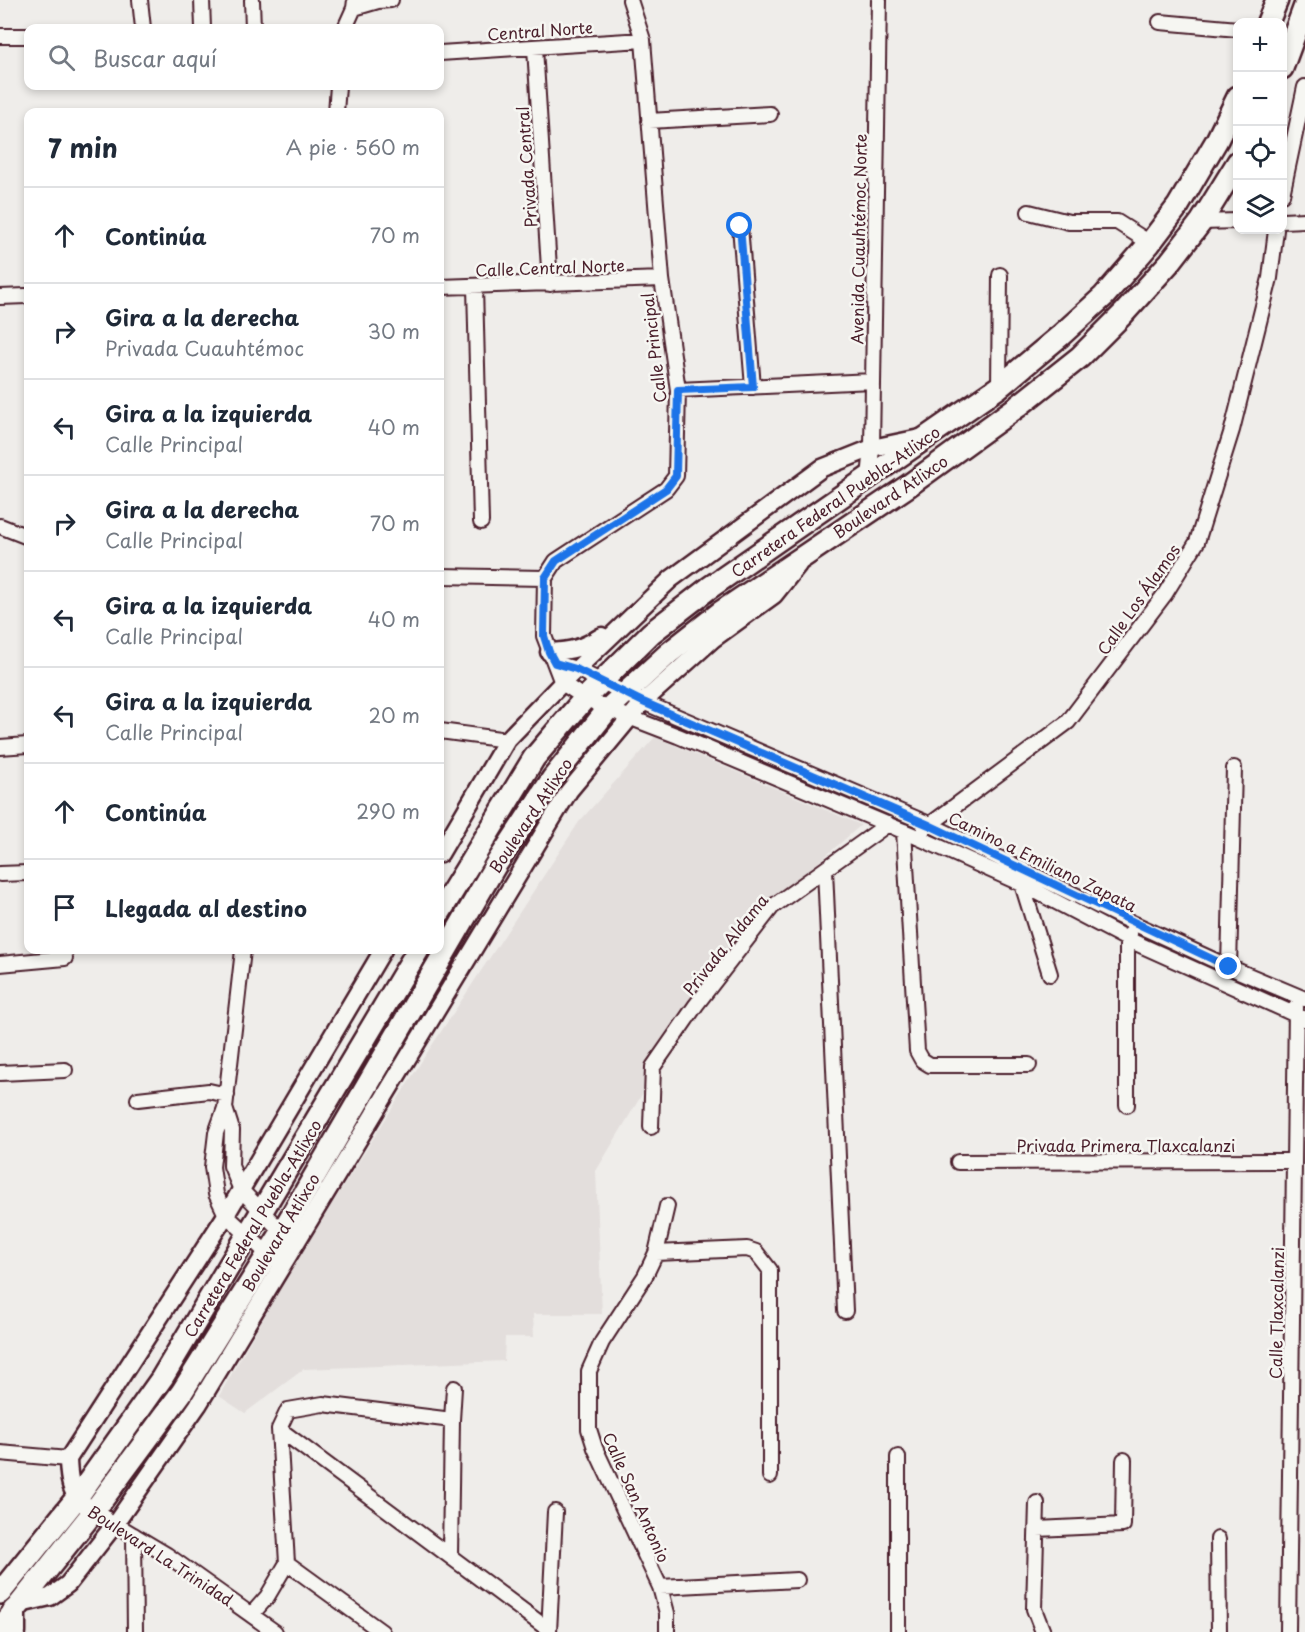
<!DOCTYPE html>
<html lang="es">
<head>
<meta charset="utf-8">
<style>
	:root { --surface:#fff; --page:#f2f2f3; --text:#1f2937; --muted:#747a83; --line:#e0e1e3 }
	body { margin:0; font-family:"Playpen Sans",sans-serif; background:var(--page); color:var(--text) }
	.controls { position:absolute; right:18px; top:18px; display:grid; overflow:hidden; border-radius:12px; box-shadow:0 3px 9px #0003 }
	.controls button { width:54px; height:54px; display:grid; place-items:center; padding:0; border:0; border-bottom:2px solid var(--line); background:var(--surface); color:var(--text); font:30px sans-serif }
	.stop { position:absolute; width:18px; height:18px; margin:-14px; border:4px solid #1a73e8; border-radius:50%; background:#fff }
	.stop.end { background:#1a73e8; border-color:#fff; box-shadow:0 2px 6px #0008 }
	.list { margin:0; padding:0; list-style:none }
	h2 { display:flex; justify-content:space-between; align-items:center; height:78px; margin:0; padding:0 24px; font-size:26px }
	h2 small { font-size:20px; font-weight:400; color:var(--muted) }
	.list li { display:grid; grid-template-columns:39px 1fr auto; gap:18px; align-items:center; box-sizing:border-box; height:96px; padding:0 24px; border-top:2px solid var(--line) }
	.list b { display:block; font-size:22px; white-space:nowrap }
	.list p { margin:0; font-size:20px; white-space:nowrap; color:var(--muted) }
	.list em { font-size:20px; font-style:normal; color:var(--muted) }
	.icon { flex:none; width:33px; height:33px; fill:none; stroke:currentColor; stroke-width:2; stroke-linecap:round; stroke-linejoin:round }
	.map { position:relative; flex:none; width:1305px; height:1632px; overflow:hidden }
	.search { position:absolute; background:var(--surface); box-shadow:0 3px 9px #0003; left:24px; top:24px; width:420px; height:66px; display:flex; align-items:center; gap:15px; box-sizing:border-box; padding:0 21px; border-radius:12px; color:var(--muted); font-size:22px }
	.panel { position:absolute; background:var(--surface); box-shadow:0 3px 9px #0003; left:24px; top:108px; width:420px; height:846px; border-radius:12px }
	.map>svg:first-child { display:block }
	.built { fill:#e3dedc }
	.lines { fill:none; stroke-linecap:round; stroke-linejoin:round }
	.minor-casing { stroke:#4a1f2b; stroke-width:18 }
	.tertiary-casing { stroke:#4a1f2b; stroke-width:21 }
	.primary-casing { stroke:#4a1f2b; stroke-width:26 }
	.trunk-casing { stroke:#4a1f2b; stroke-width:27 }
	.minor { stroke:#f6f6f2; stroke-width:14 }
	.tertiary { stroke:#f6f6f2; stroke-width:16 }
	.primary { stroke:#f6f6f2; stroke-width:21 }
	.trunk { stroke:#f6f6f2; stroke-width:22 }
	.route { stroke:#1a73e8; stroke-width:8 }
	.labels { text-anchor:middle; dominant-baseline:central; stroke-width:5; stroke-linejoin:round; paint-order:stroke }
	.street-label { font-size:16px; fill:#4a1f2b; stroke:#f6f6f2 }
</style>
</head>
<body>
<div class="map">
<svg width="1305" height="1632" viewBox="0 0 1305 1632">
	<rect width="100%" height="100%" fill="#efedea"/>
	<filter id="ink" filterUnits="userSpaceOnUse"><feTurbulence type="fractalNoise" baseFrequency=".0167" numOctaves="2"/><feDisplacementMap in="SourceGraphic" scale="12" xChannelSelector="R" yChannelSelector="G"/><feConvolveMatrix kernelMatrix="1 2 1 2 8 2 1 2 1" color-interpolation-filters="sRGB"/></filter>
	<g filter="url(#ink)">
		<!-- built -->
		<path class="built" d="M 655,737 L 861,825 L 798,880 L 730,963 L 650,1081 L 596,1171 L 602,1314 L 533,1314 L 534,1337 L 505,1337 L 504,1361 L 304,1369 L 245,1413 L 219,1396 L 289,1273 L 423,1059 L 579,822 Z"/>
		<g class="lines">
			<defs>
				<path id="minor" d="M 140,0 L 143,28
					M 202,0 L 203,28
					M 252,0 L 253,28
					M 630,0 L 643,40 L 662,279 L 678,390 L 676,476 L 666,489 L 556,561 L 545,578 L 544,636 L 562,683 L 585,698 L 608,709 L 678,736 L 915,836 L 1022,884 L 1127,939 L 1305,1019
					M 354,8 L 378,1 L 391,0
					M 1160,22 L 1238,29
					M 345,28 L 354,8 L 355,0
					M 0,36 L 28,36
					M 535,48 L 550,284
					M 440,53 L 643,40
					M 336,112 L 338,86
					M 649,121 L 770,114
					M 1282,195 L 1305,87
					M 1029,212 L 1069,222 L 1117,222 L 1150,243
					M 1282,221 L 1305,220
					M 1201,222 L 1238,221
					M 740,226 L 753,387
					M 440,287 L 662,279
					M 475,287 L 481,522
					M 0,297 L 26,296
					M 999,387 L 1000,275
					M 678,390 L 872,381
					M 869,478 L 872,448 L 879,0
					M 0,526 L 28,537
					M 440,576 L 545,578
					M 555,663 L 576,669 L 643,702 L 929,824 L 1135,924 L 1229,967 L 1305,999
					M 440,731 L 507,740
					M 0,747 L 28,745
					M 924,829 L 1068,722 L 1165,594 L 1197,542 L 1232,430 L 1270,278 L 1276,230
					M 904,831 L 917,1051 L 922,1060 L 930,1065 L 1029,1065
					M 825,870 L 845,1311
					M 0,874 L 28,873
					M 1022,884 L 1050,974
					M 243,950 L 225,1108 L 216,1133 L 212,1167 L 216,1194 L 226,1215 L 273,1259
					M 0,964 L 65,958
					M 1229,967 L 1234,768
					M 0,1073 L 65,1070
					M 138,1099 L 209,1091 L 227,1095
					M 1127,1105 L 1127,939 L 1130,934
					M 225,1108 L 232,1130 L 231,1166 L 241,1190 L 286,1236
					M 651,1127 L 653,1067 L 696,1005 L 772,907 L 888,824
					M 958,1162 L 1294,1161
					M 656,1253 L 747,1249 L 756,1252 L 770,1270 L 770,1476
					M 279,1429 L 549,1630
					M 0,1453 L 68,1459
					M 1037,1503 L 1034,1609 L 1043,1632
					M 115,1524 L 167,1555 L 275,1632
					M 1037,1529 L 1123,1525 L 1124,1460
					M 134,1535 L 135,1632
					M 1218,1539 L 1219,1632
					M 450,1556 L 452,1420 L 454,1388
					M 287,1563 L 382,1632
					M 660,1587 L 797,1580
					M 252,1614 L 267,1597 L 287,1563 L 279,1429 L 288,1410 L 323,1404 L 452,1420
					M 549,1632 L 555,1512
					M 667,1632 L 667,1613 L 660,1587 L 595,1448 L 589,1429 L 589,1371 L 602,1342 L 645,1276 L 656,1253 L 667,1206
					M 898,1632 L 898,1457
					M 1288,1632 L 1296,1007"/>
				<path id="tertiary" d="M 549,652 C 572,651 583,648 602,636
					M 440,854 L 507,740 L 562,683 L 671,579 L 822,468 L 872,448 L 920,438
					M 104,1518 C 75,1500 69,1494 68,1459 L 226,1215 L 383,950
					M 20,1604 L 50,1597 L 68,1584 L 115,1524 L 198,1405 L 569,791 L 643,702 L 713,639 L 774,595 L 798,565"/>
				<path id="primary" d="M 1268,22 L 1277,0
					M 1282,68 L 1305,6
					M 440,912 L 534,758 L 585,698 L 651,633 L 709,588 L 999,387 L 1060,336 L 1104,296 L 1150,243 L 1178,206 L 1217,140 L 1238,97
					M 0,1593 L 76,1499 L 162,1378 L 418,950
					M 0,1629 L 94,1511 L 182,1392 L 282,1232 L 495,866 L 553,778 L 608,709 L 669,653 L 721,612 L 908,486 L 1017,407 L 1080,357 L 1123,314 L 1170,262 L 1201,222 L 1238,162"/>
				<path id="trunk" d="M 14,1611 L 14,1632"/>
			</defs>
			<!-- minor casing -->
			<use href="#minor" class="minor-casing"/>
			<!-- tertiary casing -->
			<use href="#tertiary" class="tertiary-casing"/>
			<!-- primary casing -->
			<use href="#primary" class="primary-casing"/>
			<!-- trunk casing -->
			<use href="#trunk" class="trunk-casing"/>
			<!-- minor -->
			<use href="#minor" class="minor"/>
			<!-- tertiary -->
			<use href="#tertiary" class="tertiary"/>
			<!-- primary -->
			<use href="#primary" class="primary"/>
			<!-- trunk -->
			<use href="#trunk" class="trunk"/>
		</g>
	</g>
	<g class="lines" filter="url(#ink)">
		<!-- route -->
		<path class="route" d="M 740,226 L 753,387 L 678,390 L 676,476 L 666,489 L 556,561 L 545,578 L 544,636 L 549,652 L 555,663 L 576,669 L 643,702 L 929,825 L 1229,967"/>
	</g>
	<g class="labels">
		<!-- street labels -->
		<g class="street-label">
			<text transform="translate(540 30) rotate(-4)">Central Norte</text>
			<text transform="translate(526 167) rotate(-94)">Privada Central</text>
			<text transform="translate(858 239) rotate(-89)">Avenida Cuauhtémoc Norte</text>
			<text transform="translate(550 267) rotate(-2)">Calle Central Norte</text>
			<text transform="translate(653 348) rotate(-97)">Calle Principal</text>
			<text transform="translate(890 496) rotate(-34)">Boulevard Atlixco</text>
			<text transform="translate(835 501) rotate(-35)">Carretera Federal Puebla-Atlixco</text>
			<text transform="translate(1138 599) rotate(-55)">Calle Los Álamos</text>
			<text transform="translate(530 815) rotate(-56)">Boulevard Atlixco</text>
			<text transform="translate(1043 861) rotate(26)">Camino a Emiliano Zapata</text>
			<text transform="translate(725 944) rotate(-51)">Privada Aldama</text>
			<text x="1126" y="1145">Privada Primera Tlaxcalanzi</text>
			<text transform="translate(252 1228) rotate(-59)">Carretera Federal Puebla-Atlixco</text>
			<text transform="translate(280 1232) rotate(-59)">Boulevard Atlixco</text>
			<text transform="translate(1276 1313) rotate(-89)">Calle Tlaxcalanzi</text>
			<text transform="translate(637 1497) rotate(66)">Calle San Antonio</text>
			<text transform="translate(161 1555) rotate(33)">Boulevard La Trinidad</text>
		</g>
	</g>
</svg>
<div class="controls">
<button>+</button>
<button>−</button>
<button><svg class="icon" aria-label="locate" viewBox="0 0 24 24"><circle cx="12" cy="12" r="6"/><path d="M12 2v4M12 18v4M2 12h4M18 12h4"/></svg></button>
<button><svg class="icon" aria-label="layers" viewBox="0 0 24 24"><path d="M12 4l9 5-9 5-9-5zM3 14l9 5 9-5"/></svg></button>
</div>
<div class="stop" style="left:740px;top:226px"></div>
<div class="stop end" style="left:1229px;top:967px"></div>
<div class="search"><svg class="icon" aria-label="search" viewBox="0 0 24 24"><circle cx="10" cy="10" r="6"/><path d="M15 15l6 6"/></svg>Buscar aquí</div>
<section class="panel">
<h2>7 min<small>A pie · 560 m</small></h2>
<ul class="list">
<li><svg class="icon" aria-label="ahead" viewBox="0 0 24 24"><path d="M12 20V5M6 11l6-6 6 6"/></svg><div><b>Continúa</b></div><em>70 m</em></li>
<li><svg class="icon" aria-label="right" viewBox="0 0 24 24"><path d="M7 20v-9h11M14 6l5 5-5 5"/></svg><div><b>Gira a la derecha</b><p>Privada Cuauhtémoc</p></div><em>30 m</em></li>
<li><svg class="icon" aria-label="left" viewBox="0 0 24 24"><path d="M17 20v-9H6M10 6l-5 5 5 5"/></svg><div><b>Gira a la izquierda</b><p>Calle Principal</p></div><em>40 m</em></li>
<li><svg class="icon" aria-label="right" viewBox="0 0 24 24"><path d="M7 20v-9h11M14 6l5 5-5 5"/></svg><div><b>Gira a la derecha</b><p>Calle Principal</p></div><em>70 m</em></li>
<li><svg class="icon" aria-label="left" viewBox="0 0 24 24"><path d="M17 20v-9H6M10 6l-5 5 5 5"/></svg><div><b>Gira a la izquierda</b><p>Calle Principal</p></div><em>40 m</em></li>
<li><svg class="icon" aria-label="left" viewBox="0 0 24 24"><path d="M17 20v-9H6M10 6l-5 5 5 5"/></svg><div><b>Gira a la izquierda</b><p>Calle Principal</p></div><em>20 m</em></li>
<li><svg class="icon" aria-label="ahead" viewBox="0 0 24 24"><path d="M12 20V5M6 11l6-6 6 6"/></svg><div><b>Continúa</b></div><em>290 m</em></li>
<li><svg class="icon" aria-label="arrive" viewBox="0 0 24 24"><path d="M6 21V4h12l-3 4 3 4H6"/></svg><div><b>Llegada al destino</b></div></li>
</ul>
</section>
</div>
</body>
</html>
